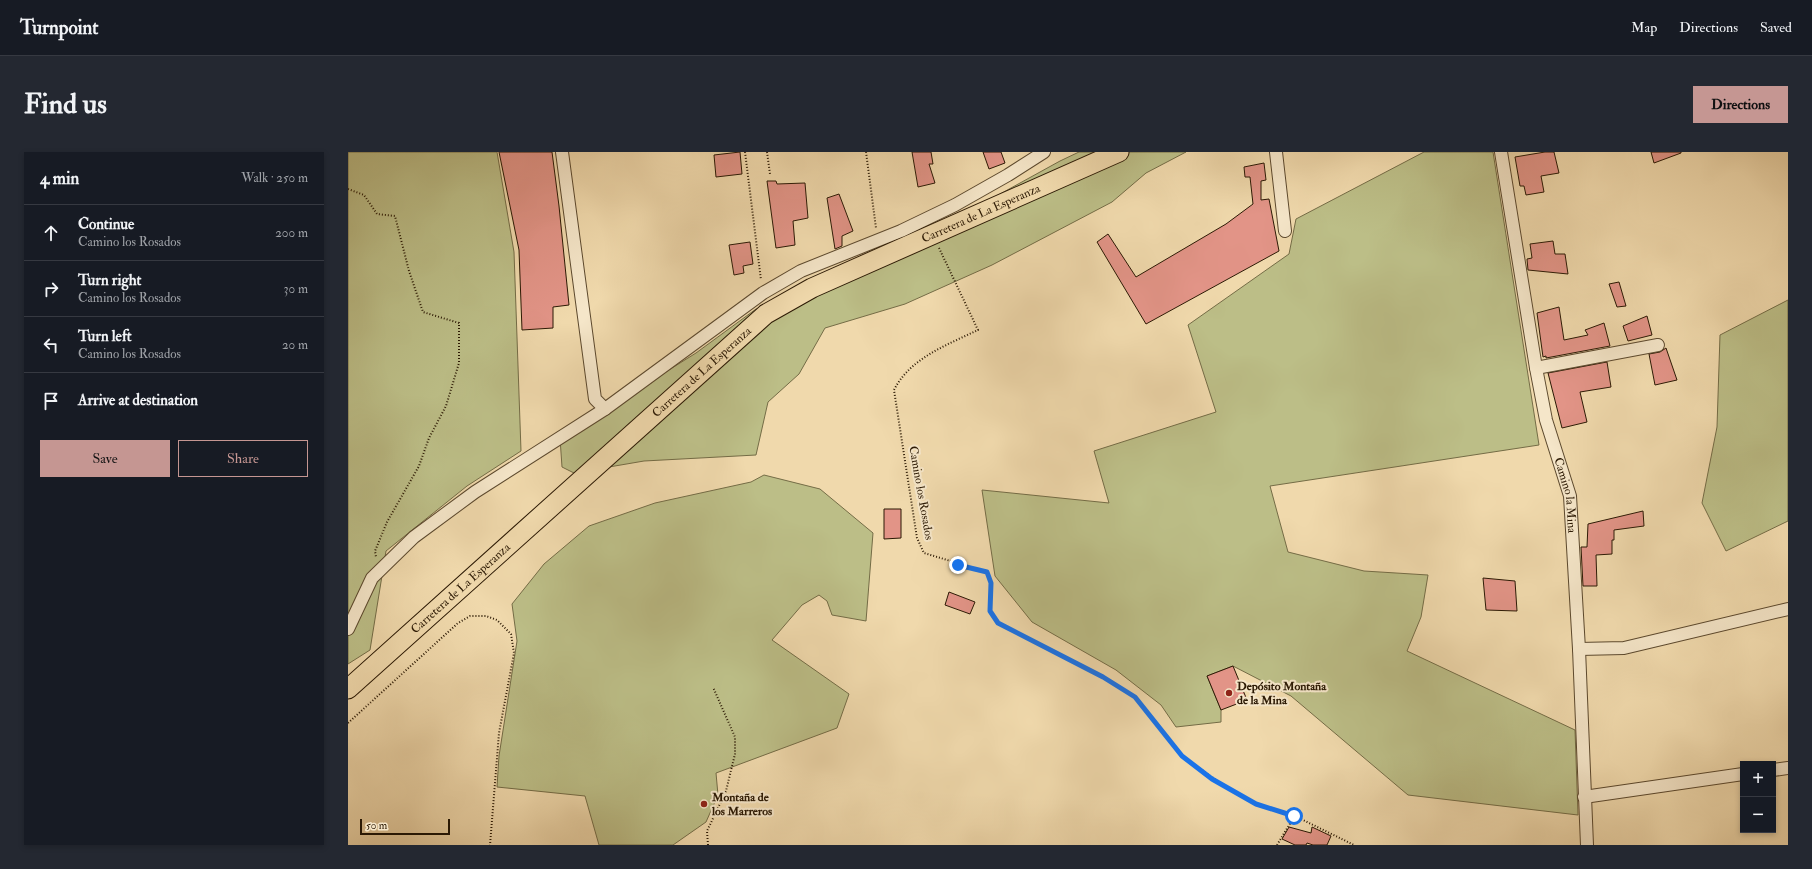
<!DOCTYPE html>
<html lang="en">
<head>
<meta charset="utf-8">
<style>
	:root { --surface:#171b24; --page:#242831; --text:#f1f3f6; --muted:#9ea1a6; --line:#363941; --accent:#c59692 }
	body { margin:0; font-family:"IM FELL Double Pica",serif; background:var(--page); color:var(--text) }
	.controls { position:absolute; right:12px; bottom:12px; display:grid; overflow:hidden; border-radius:0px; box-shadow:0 2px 6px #0003 }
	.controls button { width:36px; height:36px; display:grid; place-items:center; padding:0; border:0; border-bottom:1px solid var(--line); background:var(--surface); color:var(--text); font:20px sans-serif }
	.scale { position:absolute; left:12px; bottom:10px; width:90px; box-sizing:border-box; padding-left:4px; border:2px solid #2b1904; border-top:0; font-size:11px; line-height:14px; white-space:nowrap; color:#2b1904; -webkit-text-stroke:3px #f5e6c9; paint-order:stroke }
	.stop { position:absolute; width:12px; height:12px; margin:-9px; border:3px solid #1a73e8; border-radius:50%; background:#fff }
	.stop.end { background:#1a73e8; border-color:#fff; box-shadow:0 1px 4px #0008 }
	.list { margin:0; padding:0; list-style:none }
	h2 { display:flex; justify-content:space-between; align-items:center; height:52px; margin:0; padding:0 16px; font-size:17px }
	h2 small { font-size:13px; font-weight:400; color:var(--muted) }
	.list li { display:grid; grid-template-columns:26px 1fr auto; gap:12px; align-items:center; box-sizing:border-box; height:56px; padding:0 16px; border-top:1px solid var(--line) }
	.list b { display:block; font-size:15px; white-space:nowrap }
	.list p { margin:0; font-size:13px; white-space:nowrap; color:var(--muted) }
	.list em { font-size:13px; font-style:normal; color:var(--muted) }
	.actions { display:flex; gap:8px; padding:12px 16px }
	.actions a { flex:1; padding:9px 0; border:1px solid var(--accent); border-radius:0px; text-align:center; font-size:14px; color:var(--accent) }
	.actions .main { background:var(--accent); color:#111 }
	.icon { flex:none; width:22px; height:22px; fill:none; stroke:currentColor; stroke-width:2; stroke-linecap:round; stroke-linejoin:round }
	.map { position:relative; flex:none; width:1440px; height:693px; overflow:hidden; border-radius:0px }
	header { display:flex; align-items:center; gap:24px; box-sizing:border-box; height:56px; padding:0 20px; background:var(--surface); border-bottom:1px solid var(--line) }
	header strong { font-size:19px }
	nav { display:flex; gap:22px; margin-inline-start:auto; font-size:14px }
	.intro { display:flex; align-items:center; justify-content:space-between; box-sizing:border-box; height:96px; padding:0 24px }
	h1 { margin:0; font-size:28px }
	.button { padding:10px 18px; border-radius:0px; background:var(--accent); color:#111; font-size:14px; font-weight:700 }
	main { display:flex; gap:24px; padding:0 24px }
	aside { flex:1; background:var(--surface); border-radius:0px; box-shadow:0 2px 6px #0003 }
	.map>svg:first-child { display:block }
	.green { fill:#bcbe87; stroke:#746c46 }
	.building { fill:#e29487; stroke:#2b1904 }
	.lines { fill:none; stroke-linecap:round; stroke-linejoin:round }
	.minor-casing { stroke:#5c492e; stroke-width:14 }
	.primary-casing { stroke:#2b1904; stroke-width:21 }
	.path { stroke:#2b1904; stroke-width:2; stroke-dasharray:1 2; stroke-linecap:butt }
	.minor { stroke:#f5e6c9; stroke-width:12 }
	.primary { stroke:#f0d9ac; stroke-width:19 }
	.route { stroke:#1a73e8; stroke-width:5 }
	.poi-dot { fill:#8f2418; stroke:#f5e6c9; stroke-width:1.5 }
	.labels { text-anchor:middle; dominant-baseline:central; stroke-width:4; stroke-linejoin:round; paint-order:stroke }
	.street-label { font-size:12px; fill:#2b1904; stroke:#f5e6c9 }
	.poi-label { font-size:12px; font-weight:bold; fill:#2b1904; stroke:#f5e6c9; text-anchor:start }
</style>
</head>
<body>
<header>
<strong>Turnpoint</strong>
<nav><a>Map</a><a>Directions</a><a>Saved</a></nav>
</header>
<div class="intro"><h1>Find us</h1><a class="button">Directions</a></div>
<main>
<aside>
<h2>4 min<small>Walk · 250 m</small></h2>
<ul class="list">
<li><svg class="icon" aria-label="ahead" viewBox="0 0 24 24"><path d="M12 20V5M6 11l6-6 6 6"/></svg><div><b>Continue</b><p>Camino los Rosados</p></div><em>200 m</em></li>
<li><svg class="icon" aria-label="right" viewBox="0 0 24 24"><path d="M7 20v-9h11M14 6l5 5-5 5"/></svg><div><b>Turn right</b><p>Camino los Rosados</p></div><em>30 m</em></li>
<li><svg class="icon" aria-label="left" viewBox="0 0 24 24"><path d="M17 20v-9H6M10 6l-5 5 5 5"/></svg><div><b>Turn left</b><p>Camino los Rosados</p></div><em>20 m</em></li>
<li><svg class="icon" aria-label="arrive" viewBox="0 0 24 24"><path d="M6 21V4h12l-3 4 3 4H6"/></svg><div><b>Arrive at destination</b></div></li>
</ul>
<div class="actions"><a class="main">Save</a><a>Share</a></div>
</aside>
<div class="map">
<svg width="1440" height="693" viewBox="0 0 1440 693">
	<rect width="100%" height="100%" fill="#f0d9ac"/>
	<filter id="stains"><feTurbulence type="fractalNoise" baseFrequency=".005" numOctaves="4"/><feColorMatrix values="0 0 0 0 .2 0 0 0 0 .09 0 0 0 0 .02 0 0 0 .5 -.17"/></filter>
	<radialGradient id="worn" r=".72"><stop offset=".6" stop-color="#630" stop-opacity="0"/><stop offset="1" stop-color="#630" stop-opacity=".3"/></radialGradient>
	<!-- green -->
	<path class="green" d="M 0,0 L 149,0 L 166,100 L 173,299 L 119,334 L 38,399 L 22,498 L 0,512 Z
		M 731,0 L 838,0 L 798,21 L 764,50 L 644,113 L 557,152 L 477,176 L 451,222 L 420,250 L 408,303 L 296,309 L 226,321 L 214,315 L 212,286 L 348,201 L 408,157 L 447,155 L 712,9 Z
		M 1076,0 L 1145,0 L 1191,293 L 922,334 L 940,400 L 1016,419 L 1080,423 L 1073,465 L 1059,499 L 1227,578 L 1230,663 L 1060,643 L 943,544 L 885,514 L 859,524 L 873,558 L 873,570 L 828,575 L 813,553 L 768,518 L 684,470 L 647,424 L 634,338 L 761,351 L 746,299 L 868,260 L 840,173 L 941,102 L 948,67 Z
		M 1440,148 L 1440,369 L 1378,399 L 1354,351 L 1369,275 L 1372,183 Z
		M 416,323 L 472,337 L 525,381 L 518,469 L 484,463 L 479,449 L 471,443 L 454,453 L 424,488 L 501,542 L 489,576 L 368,621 L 370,643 L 358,670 L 325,693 L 251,693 L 237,644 L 149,635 L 151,604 L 169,489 L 164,452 L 196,412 L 241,374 L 307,351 L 403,330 Z"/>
	<!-- building -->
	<path class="building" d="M 151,0 L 204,0 L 211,54 L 221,153 L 205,155 L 205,176 L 174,178 L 171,98 Z
		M 392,0 L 394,22 L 368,25 L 366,3 Z
		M 564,0 L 583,0 L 585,12 L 581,12 L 587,31 L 570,35 Z
		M 635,0 L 653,0 L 657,11 L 641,17 Z
		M 1197,0 L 1206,0 L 1211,21 L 1193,24 L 1196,40 L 1178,43 L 1176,34 L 1172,34 L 1167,5 Z
		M 1303,0 L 1333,0 L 1333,1 L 1306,11 Z
		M 916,11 L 918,28 L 913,29 L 913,48 L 921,47 L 931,99 L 798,172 L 749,90 L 760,82 L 788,125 L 878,72 L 905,52 L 902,25 L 897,25 L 896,15 Z
		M 419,29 L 428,29 L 429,32 L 457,31 L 460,66 L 445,69 L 447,93 L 428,96 Z
		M 491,42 L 505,79 L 494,84 L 494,94 L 487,97 L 479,46 Z
		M 1205,89 L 1207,102 L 1217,102 L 1220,122 L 1180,118 L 1179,107 L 1184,106 L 1182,92 Z
		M 402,90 L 405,112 L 395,114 L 396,121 L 386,123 L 381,93 Z
		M 1271,130 L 1278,154 L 1269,155 L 1261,132 Z
		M 1211,155 L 1216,188 L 1240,183 L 1237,178 L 1256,171 L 1262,194 L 1198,206 L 1198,204 L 1195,205 L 1189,161 Z
		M 1299,164 L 1304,183 L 1280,189 L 1275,174 Z
		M 1318,196 L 1329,228 L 1307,233 L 1301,202 L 1312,200 Z
		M 1259,210 L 1263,235 L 1232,240 L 1239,270 L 1214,276 L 1200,221 Z
		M 536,357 L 553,357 L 553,386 L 536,387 Z
		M 1295,359 L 1296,374 L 1266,378 L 1266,388 L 1264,388 L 1264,402 L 1248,403 L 1249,434 L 1235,434 L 1233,395 L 1239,395 L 1240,372 Z
		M 1135,426 L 1167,429 L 1169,459 L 1138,458 Z
		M 601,440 L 627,450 L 622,462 L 597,453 Z
		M 885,514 L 899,548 L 873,558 L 859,524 Z
		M 941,675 L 963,681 L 964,675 L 983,684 L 979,693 L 965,693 L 959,691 L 958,693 L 947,693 L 934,687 Z"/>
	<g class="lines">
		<defs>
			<g id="minor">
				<path d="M 214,0 L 247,247 L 257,257"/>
				<path d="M 928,0 L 937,79"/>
				<path id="s1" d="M 1153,0 L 1188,216 L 1198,268 L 1222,344 L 1231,497 L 1239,693"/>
				<path d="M 1188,216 L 1310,193"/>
				<path d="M 0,477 L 24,426 L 66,385 L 127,340 L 257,257 L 415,141 L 453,119 L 553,79 L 607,53 L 660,23 L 696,0"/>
				<path d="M 1231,497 L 1276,496 L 1440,457"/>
				<path d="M 1425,618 L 1440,616"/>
				<path d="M 1236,645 L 1395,622"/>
			</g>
			<g id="primary">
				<path id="s2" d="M 0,537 L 418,162 L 464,136 L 771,0"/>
			</g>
		</defs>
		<!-- minor casing -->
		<use href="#minor" class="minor-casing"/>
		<!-- primary casing -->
		<use href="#primary" class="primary-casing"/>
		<!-- path -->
		<path class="path" d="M 397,0 L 413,128
			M 419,0 L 422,22
			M 518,0 L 528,76
			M 0,37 L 16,43 L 29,62 L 47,64 L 61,119 L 75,160 L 111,171 L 111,211 L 98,254 L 81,286 L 71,314 L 39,370 L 27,399 L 28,405
			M 591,96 L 630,178 C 599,193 562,206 546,238 L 569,386 L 576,401 L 639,420 L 643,431 L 643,459 L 650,471 L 755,525 L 787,545 L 834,604 L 882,638 L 908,652 L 955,668 L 1006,693
			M 0,571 L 110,471 L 122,464 L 138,464 L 149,468 L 163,482 L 166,501 L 151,581 L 142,693
			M 360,693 L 359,679 L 378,639 L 387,602 L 387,585 L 365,535
			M 929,693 L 946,665"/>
		<!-- minor -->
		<use href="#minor" class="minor"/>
		<!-- primary -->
		<use href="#primary" class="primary"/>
	</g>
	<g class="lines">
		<!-- route -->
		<path class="route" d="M 610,413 L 639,420 L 643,431 L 642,459 L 650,471 L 755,525 L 787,545 L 834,604 L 864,627 L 908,652 L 946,664"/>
	</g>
	<!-- markers -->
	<g class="poi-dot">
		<circle cx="881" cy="541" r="4"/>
		<circle cx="356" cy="652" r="4"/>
	</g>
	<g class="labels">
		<!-- street labels -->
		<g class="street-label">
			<text stroke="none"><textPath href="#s2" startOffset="799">Carretera de La Esperanza</textPath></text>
			<text stroke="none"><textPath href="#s2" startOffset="475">Carretera de La Esperanza</textPath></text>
			<text transform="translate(573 341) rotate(80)">Camino los Rosados</text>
			<text stroke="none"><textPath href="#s1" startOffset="350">Camino la Mina</textPath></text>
			<text stroke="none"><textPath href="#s2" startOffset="151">Carretera de La Esperanza</textPath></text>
		</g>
		<!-- poi labels -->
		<g class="poi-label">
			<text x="889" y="534">Depósito Montaña<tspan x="889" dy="14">de la Mina</tspan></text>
			<text x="364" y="645">Montaña de<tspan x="364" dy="14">los Marreros</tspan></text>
		</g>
	</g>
	<rect width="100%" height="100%" filter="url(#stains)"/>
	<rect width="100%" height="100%" fill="url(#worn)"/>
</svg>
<div class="controls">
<button>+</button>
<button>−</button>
</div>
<div class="scale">50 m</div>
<div class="stop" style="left:946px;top:664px"></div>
<div class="stop end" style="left:610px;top:413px"></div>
</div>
</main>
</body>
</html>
